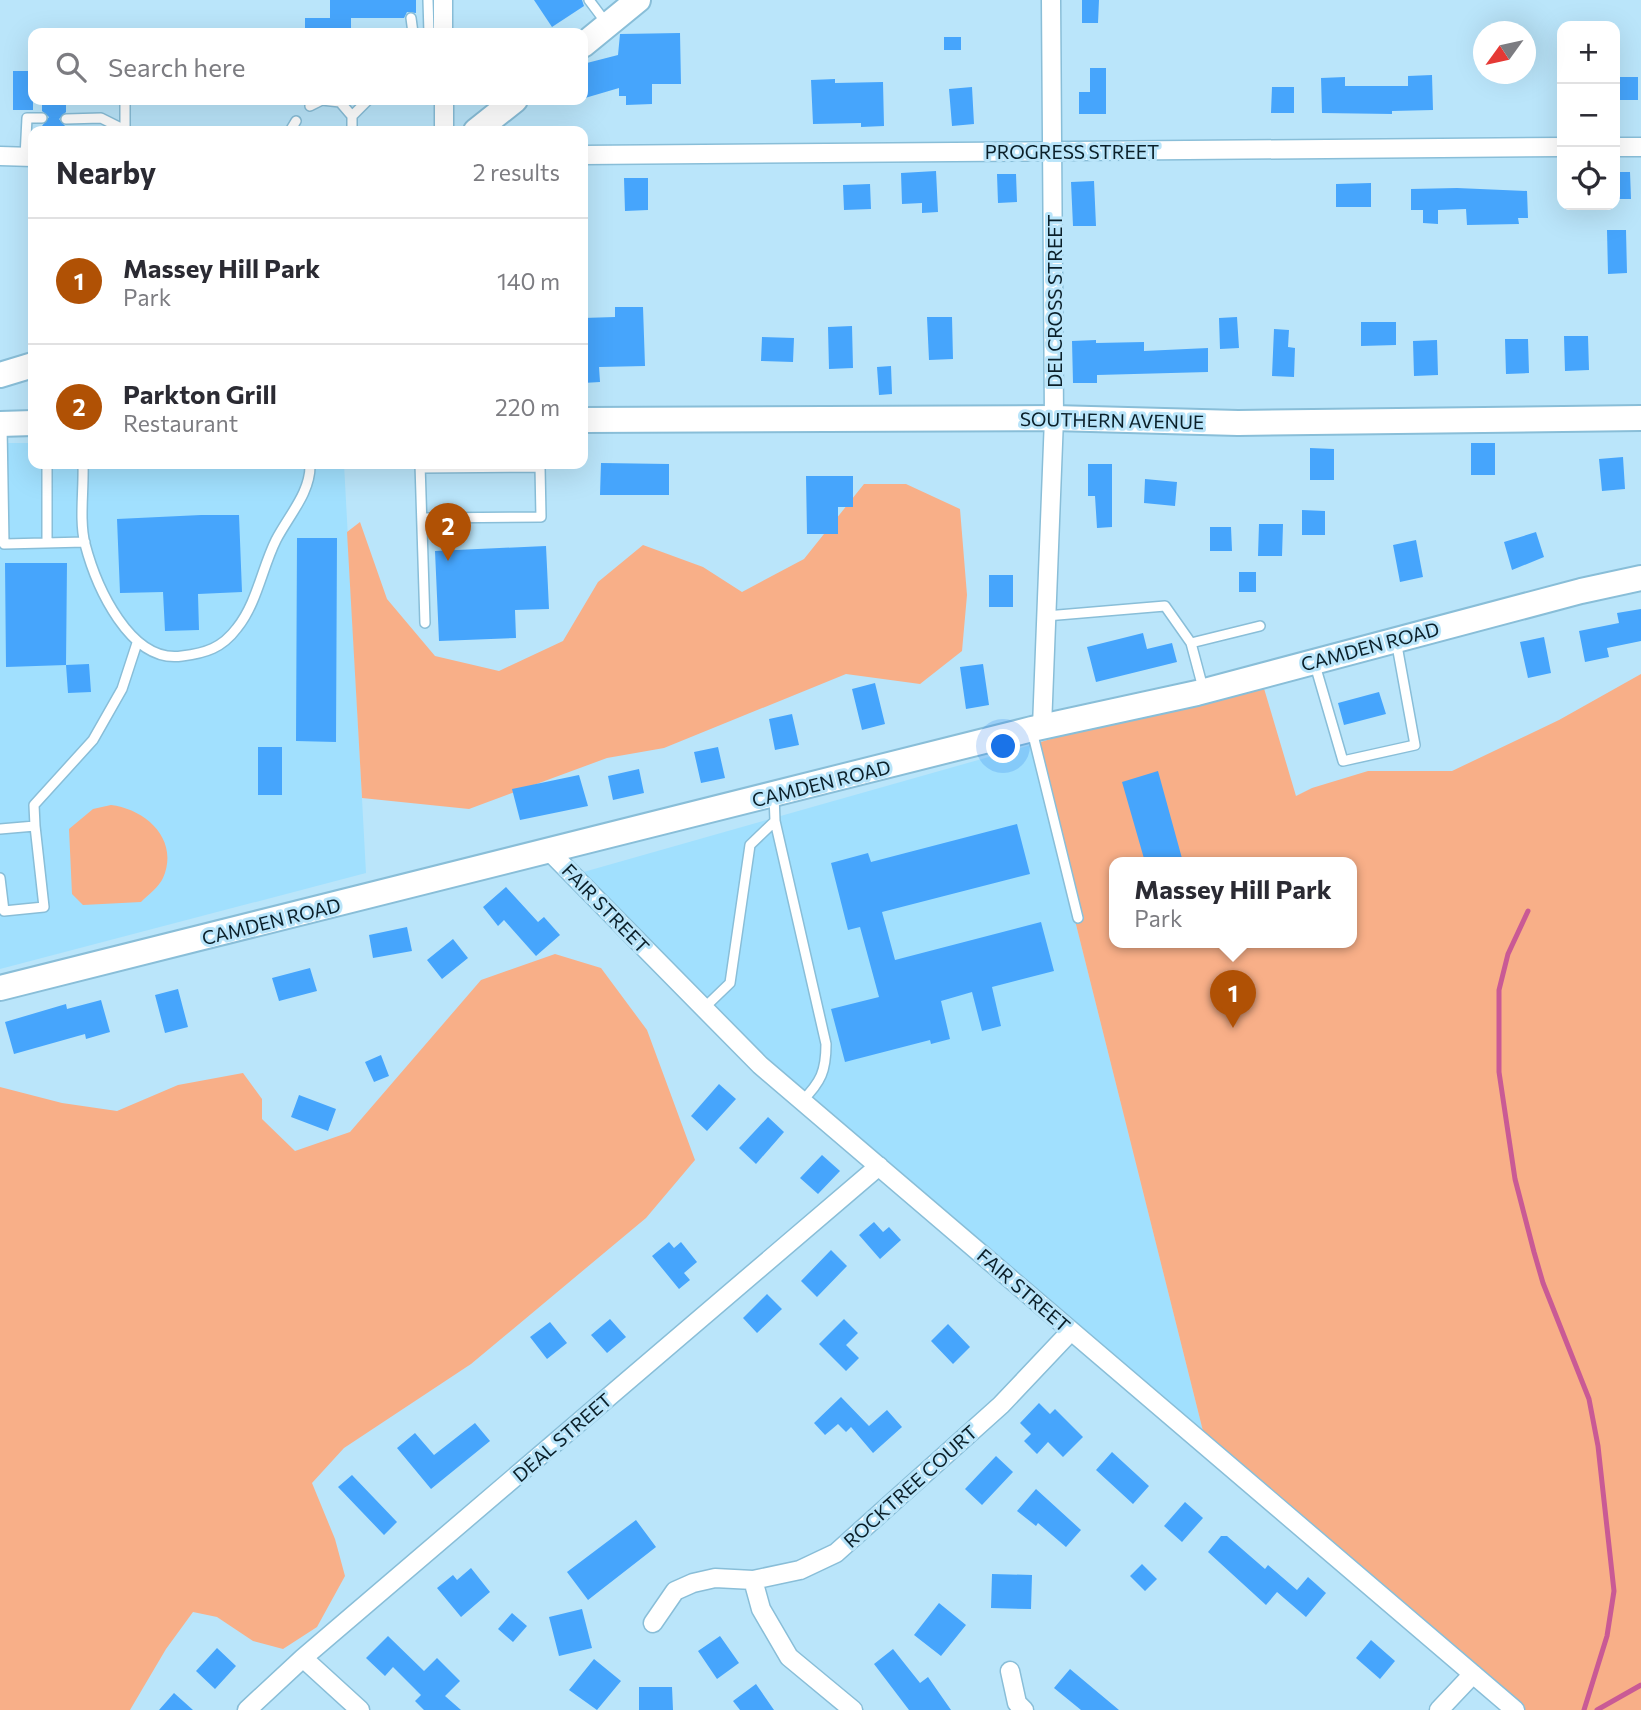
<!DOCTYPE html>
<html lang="en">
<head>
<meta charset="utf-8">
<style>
	:root { --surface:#fff; --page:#f7f7f7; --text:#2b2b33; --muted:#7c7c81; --line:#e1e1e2; --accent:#b05105 }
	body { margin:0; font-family:Commissioner,sans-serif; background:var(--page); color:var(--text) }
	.controls { position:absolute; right:21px; top:21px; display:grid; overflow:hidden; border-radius:14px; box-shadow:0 7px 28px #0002 }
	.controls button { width:63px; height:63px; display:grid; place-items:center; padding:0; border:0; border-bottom:2px solid var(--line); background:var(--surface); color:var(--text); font:35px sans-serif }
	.compass { position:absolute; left:1473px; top:21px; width:63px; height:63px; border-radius:50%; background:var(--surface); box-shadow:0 7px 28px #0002; rotate:237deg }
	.you { position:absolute; left:1004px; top:747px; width:24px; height:24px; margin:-18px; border:5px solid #fff; border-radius:50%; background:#1a73e8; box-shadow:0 0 0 10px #1a73e833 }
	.badge { display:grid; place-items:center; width:46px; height:46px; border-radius:50%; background:var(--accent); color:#fff; font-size:23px; font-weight:700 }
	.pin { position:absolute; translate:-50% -58px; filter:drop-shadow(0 2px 4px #0008) }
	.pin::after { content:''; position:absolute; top:37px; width:24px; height:21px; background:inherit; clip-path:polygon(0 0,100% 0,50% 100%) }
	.popup { position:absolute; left:1109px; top:857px; width:248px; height:91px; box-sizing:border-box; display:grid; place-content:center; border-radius:14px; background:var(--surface); filter:drop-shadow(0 2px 5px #0005); font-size:23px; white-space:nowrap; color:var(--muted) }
	.popup b { font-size:26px; color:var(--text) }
	.popup::after { content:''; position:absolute; left:50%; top:100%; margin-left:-14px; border:14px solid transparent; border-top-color:var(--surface) }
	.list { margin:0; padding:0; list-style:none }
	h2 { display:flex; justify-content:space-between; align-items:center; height:91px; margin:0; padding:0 28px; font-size:30px }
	h2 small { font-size:23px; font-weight:400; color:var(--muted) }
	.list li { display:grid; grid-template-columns:46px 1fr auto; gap:21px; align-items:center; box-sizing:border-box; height:126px; padding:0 28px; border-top:2px solid var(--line) }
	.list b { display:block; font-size:26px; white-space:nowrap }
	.list p { margin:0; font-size:23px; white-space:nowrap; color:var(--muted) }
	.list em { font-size:23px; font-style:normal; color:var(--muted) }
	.icon { flex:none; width:38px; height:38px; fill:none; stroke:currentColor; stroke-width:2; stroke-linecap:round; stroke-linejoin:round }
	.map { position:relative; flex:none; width:1641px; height:1710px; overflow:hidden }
	.search { position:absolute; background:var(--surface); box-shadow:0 7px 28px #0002; left:28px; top:28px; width:560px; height:77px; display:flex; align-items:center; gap:18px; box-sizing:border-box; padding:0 24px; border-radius:14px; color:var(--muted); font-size:26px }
	.panel { position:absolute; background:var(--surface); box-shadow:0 7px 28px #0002; left:28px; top:126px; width:560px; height:343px; border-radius:14px }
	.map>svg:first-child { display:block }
	.built { fill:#a1e0fe }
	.green { fill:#f8af88; fill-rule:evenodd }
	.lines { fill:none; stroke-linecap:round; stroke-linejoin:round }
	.stream { stroke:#c95a95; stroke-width:5 }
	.building { fill:#46a5fc }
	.lane-casing { stroke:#89bed8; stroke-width:12 }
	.street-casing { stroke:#89bed8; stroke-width:21 }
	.secondary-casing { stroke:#89bed8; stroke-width:28 }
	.lane { stroke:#fff; stroke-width:9 }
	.street { stroke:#fff; stroke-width:18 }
	.secondary { stroke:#fff; stroke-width:24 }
	.labels { text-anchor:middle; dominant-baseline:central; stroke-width:6; stroke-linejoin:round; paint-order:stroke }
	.street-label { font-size:19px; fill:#0a1f29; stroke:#bae5fa }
</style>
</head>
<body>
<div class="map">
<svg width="1641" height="1710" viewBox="0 0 1641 1710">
	<rect width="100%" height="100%" fill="#bae5fa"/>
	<!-- built -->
	<path class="built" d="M 0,443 L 33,443 L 33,464 L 344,464 L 366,873 L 0,969 Z
		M 1031,745 L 1207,1447 L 879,1166 L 573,875 Z"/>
	<!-- green -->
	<path class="green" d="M 864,484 L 906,484 L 960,509 L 967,595 L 962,651 L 920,684 L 846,674 L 664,748 L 607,758 L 469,809 L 362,798 L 347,532 L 360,522 L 387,599 L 435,656 L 499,671 L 563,641 L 598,582 L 643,545 L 703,567 L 742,592 L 804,559 Z
		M 1641,674 L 1641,1710 L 1516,1710 L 1207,1447 L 1031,745 L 1260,675 L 1296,796 L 1312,788 L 1368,771 L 1452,771 L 1559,720 ZM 1114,862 L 1352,862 L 1352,942 L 1114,942 Z
		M 111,805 C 145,809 180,839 163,878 C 159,887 148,895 141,902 L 83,905 L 72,894 L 69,829 L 93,809 Z
		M 555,954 L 601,968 L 647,1030 L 695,1160 L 646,1218 L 471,1364 L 344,1448 L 312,1483 L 335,1539 L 345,1576 L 317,1627 L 283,1649 L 253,1641 L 217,1617 L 193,1612 L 166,1649 L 130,1710 L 0,1710 L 0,1087 L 62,1103 L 117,1111 L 178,1085 L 243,1073 L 262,1099 L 262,1119 L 295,1151 L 350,1132 L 481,980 Z"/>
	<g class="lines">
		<!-- stream -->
		<path class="stream" d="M 1528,911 L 1508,954 L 1499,990 L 1499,1072 L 1515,1179 L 1534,1252 L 1543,1283 L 1589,1399 L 1598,1446 L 1614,1591 L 1607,1636 L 1584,1710
			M 1597,1710 L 1641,1685"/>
	</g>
	<!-- building -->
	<path class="building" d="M 330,0 L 416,0 L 416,13 L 407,12 L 404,18 L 351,18 L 351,33 L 305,33 L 305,18 L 330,18 Z
		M 534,0 L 582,0 L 584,6 L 552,27 Z
		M 1082,0 L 1099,0 L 1098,23 L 1082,23 Z
		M 680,33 L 681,84 L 652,84 L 652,104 L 626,105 L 626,96 L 619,96 L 619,88 L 585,98 L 583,64 L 618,55 L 620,34 Z
		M 944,37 L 961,37 L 961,50 L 944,50 Z
		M 1090,68 L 1106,68 L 1106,114 L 1079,114 L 1079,92 L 1090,92 Z
		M 13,71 L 33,71 L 33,110 L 13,110 Z
		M 1432,75 L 1433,110 L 1392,111 L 1392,114 L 1322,113 L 1321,78 L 1345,77 L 1345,86 L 1408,86 L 1408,76 Z
		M 1619,77 L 1638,77 L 1638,100 L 1619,100 Z
		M 835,79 L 835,83 L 883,82 L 884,126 L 861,127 L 861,123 L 813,124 L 811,80 Z
		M 972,87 L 974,124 L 952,126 L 949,89 Z
		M 1272,87 L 1294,87 L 1294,113 L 1271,113 Z
		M 42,100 L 66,100 L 66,112 L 59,119 L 65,126 L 42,126 L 49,117 L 42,111 Z
		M 936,171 L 938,212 L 922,213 L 922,203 L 902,204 L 901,173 Z
		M 1615,172 L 1630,172 L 1631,199 L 1615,199 Z
		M 997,174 L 1016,174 L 1017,202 L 998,203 Z
		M 624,178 L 648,178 L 648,210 L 625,211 Z
		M 1094,181 L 1096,226 L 1073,226 L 1071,182 Z
		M 1371,183 L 1371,207 L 1336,207 L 1336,184 Z
		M 870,184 L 871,209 L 844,210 L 843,185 Z
		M 1457,188 L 1527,191 L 1528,218 L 1518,218 L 1519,224 L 1467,225 L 1466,209 L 1438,210 L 1438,224 L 1423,223 L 1423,210 L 1411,210 L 1411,189 Z
		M 1607,230 L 1626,230 L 1627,273 L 1608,274 Z
		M 615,307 L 643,307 L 645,366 L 599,367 L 600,382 L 583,383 L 583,318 L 615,317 Z
		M 927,317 L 952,317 L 953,359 L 929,360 Z
		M 1237,317 L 1239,348 L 1220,349 L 1219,318 Z
		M 1361,322 L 1396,322 L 1396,345 L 1361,346 Z
		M 852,326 L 853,368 L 829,369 L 828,327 Z
		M 1274,329 L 1289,330 L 1288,347 L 1295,348 L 1294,377 L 1272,376 Z
		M 1564,336 L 1588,336 L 1589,370 L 1565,371 Z
		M 762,337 L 794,338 L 793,362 L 761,361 Z
		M 1505,339 L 1528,339 L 1529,373 L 1506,374 Z
		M 1096,340 L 1096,343 L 1144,342 L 1144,351 L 1208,348 L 1208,372 L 1097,375 L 1097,383 L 1073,383 L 1072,341 Z
		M 1437,340 L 1438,375 L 1414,376 L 1413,341 Z
		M 891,366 L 892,394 L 879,395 L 877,367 Z
		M 1471,443 L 1495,443 L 1495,475 L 1471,475 Z
		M 1310,448 L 1334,449 L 1334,480 L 1310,480 Z
		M 1623,457 L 1625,489 L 1602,491 L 1599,459 Z
		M 601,463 L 669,464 L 669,495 L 600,495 Z
		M 1088,464 L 1112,464 L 1112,527 L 1097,528 L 1095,496 L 1088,496 Z
		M 806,476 L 853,476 L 853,507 L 838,507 L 838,534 L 807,534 Z
		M 1145,479 L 1177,482 L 1175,506 L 1144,503 Z
		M 1302,510 L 1325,511 L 1325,535 L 1302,535 Z
		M 201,515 L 239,515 L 242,592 L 198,594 L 199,630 L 165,631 L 163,592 L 120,593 L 117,519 Z
		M 1259,524 L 1283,524 L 1282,556 L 1258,556 Z
		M 1210,527 L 1231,527 L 1232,551 L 1210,551 Z
		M 1536,532 L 1544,557 L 1512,570 L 1504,542 Z
		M 297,538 L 337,538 L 336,742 L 296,741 Z
		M 1416,540 L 1423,577 L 1400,582 L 1393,545 Z
		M 546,546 L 549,609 L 515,610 L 516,638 L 439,641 L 435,551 Z
		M 5,563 L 67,563 L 66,665 L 6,667 Z
		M 1239,572 L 1256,572 L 1256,592 L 1239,592 Z
		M 989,575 L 1013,575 L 1013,607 L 989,607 Z
		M 1641,609 L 1641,641 L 1607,648 L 1609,657 L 1585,662 L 1579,631 L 1619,623 L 1617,613 Z
		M 1143,633 L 1147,649 L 1172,643 L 1177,662 L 1096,682 L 1087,647 Z
		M 1544,637 L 1551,673 L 1528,678 L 1520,642 Z
		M 89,664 L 91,692 L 68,693 L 66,665 Z
		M 983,664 L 989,705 L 966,709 L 960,667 Z
		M 875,683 L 885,724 L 862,730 L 852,689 Z
		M 1379,692 L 1386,714 L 1344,725 L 1338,703 Z
		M 792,714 L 799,745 L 775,750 L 769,719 Z
		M 258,747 L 282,747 L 282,795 L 258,795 Z
		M 718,747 L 725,778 L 701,783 L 694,752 Z
		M 639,769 L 644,793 L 613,800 L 608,776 Z
		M 1158,771 L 1183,862 L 1145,862 L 1122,782 Z
		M 579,775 L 588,806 L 520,820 L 512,789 Z
		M 1017,824 L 1030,874 L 882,912 L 895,960 L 1041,922 L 1054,971 L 992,987 L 1001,1026 L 982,1031 L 972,992 L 941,1001 L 950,1039 L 931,1044 L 930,1040 L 845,1062 L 831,1009 L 879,997 L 860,927 L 848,930 L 831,863 L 868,853 L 871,862 Z
		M 506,887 L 538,922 L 544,917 L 560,935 L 536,956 L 504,920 L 498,926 L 483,907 Z
		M 407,927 L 412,951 L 373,958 L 369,935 Z
		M 453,939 L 468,958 L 442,979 L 427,960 Z
		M 310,968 L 317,991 L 279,1001 L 272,978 Z
		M 178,989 L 188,1027 L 165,1033 L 155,995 Z
		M 101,1000 L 110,1032 L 86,1039 L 85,1034 L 14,1054 L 5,1022 L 66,1004 L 67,1009 Z
		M 381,1055 L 389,1076 L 374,1082 L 365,1062 Z
		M 719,1084 L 736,1099 L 707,1131 L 691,1116 Z
		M 299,1095 L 336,1109 L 328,1131 L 291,1117 Z
		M 768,1117 L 784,1132 L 756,1164 L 739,1148 Z
		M 822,1155 L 840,1171 L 818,1194 L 800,1178 Z
		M 874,1222 L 883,1232 L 889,1227 L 901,1240 L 880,1259 L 859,1235 Z
		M 669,1242 L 674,1248 L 681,1242 L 697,1262 L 684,1273 L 690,1280 L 679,1289 L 652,1256 Z
		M 831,1250 L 847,1266 L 817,1297 L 801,1281 Z
		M 767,1294 L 782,1309 L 757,1333 L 743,1318 Z
		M 610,1319 L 626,1337 L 607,1353 L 591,1335 Z
		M 844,1319 L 858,1333 L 846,1345 L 859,1358 L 846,1371 L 819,1344 Z
		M 550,1322 L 567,1343 L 547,1359 L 530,1337 Z
		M 948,1324 L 970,1347 L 953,1364 L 931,1341 Z
		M 841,1397 L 869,1426 L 887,1410 L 902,1427 L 873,1453 L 851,1427 L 846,1432 L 838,1424 L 825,1435 L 814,1423 Z
		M 1039,1403 L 1050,1414 L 1055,1409 L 1083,1437 L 1063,1457 L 1048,1442 L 1037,1454 L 1024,1441 L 1031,1434 L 1020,1423 Z
		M 475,1423 L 490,1441 L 431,1489 L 397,1448 L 415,1433 L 434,1455 Z
		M 1112,1452 L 1149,1486 L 1133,1504 L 1096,1470 Z
		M 996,1456 L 1013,1472 L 982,1505 L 965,1489 Z
		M 352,1475 L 397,1522 L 384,1535 L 338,1487 Z
		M 1036,1489 L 1081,1530 L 1066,1547 L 1038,1523 L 1036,1526 L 1017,1511 Z
		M 1185,1502 L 1203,1518 L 1182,1542 L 1164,1526 Z
		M 636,1520 L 656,1547 L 588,1600 L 567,1572 Z
		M 1221,1536 L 1227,1536 L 1265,1569 L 1268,1565 L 1297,1590 L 1308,1577 L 1326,1593 L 1306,1617 L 1277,1592 L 1266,1605 L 1208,1552 Z
		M 1142,1564 L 1157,1579 L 1145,1591 L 1130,1576 Z
		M 471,1568 L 490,1592 L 461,1617 L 437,1588 L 453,1575 L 457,1580 Z
		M 992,1574 L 1032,1575 L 1031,1609 L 991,1608 Z
		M 939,1603 L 966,1625 L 941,1656 L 914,1635 Z
		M 582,1609 L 592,1648 L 559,1656 L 549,1617 Z
		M 512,1613 L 527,1626 L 513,1642 L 498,1629 Z
		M 388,1636 L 424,1671 L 437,1658 L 460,1681 L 445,1696 L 461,1710 L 424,1710 L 415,1701 L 421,1695 L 393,1667 L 385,1676 L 366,1658 Z
		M 720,1636 L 739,1663 L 717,1679 L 698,1651 Z
		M 1371,1640 L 1395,1661 L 1380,1679 L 1356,1658 Z
		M 217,1648 L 236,1666 L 215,1689 L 196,1671 Z
		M 893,1649 L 920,1683 L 928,1677 L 951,1710 L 909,1710 L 874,1664 Z
		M 594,1659 L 621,1681 L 597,1710 L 569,1690 Z
		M 1070,1669 L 1119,1710 L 1081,1710 L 1054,1688 Z
		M 756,1684 L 774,1710 L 740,1710 L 733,1701 Z
		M 639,1687 L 672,1687 L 673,1710 L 639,1710 Z
		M 174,1693 L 193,1710 L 159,1710 Z"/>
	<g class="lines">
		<defs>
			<path id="lane" d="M 428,0 L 429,33
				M 589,0 L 607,24
				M 411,18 L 413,33
				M 310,106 L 322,100 L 340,102 L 352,116
				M 66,119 L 101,118 L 125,130
				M 125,131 L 125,100
				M 290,131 L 296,121
				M 352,131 L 352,116 L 368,100
				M 25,157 L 27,118 L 42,118
				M 2,426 L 4,544 L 85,542
				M 83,464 C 84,489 79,520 85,544 C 96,586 130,664 182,656 C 206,653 222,648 237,628 C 257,603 262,568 276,540 C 289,515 311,492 310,464
				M 420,464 L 425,623
				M 420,468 L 540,467 L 541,517 L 423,518
				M 47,542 L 47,464
				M 1046,616 L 1165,606 L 1191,643 L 1260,626
				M 1191,643 L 1203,688
				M 1315,665 L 1343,761 L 1415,745 L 1396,640
				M 1032,731 L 1078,918
				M 774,795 L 775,821 L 826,1044 C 826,1071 821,1082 802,1101
				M 35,826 L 34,805 L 93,740 L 122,689 L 137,643
				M 0,829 L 35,826 L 44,907 L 4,911 L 0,878
				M 703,1009 L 730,983 L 750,845 L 775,821"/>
			<path id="street" d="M 443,0 L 443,33
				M 444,100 L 444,131
				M 1615,147 L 1641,147
				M 583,155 L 1562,147
				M 0,156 L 33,157
				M 1042,727 L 1054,418 L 1051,0
				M 550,852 L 760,1065 L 1515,1710
				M 753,1580 L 761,1609 L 789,1657 L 853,1710
				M 653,1623 L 675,1591 L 693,1583 L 715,1578 L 753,1580 L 800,1570 L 836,1553 L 1001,1405 L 1071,1331
				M 303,1658 L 360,1710
				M 1010,1671 L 1017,1703 L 1024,1710
				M 247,1710 L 303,1658 L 879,1166
				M 1439,1710 L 1473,1674"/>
			<path id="secondary" d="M 583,45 L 638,0
				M 476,131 L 515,100
				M 0,375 L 33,365
				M 583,420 L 1054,418 L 1238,423 L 1641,418
				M 0,424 L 33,423
				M 0,988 L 1032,729 L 1197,693 L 1581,591 L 1641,578"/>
		</defs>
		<!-- lane casing -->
		<use href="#lane" class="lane-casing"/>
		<!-- street casing -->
		<use href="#street" class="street-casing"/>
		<!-- secondary casing -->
		<use href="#secondary" class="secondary-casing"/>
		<!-- lane -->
		<use href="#lane" class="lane"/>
		<!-- street -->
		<use href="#street" class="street"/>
		<!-- secondary -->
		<use href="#secondary" class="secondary"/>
	</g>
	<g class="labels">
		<!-- street labels -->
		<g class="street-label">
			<text x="1072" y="151">PROGRESS STREET</text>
			<text transform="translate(1054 301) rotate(-90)">DELCROSS STREET</text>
			<text transform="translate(1112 420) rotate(1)">SOUTHERN AVENUE</text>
			<text transform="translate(1370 646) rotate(-15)">CAMDEN ROAD</text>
			<text transform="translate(821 783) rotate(-14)">CAMDEN ROAD</text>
			<text transform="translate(606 908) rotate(46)">FAIR STREET</text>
			<text transform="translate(271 921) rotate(-14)">CAMDEN ROAD</text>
			<text transform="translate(1024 1290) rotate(41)">FAIR STREET</text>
			<text transform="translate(562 1437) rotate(-41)">DEAL STREET</text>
			<text transform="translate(910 1486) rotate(-42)">ROCKTREE COURT</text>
		</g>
	</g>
</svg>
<div class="controls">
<button>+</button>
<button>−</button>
<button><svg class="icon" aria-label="locate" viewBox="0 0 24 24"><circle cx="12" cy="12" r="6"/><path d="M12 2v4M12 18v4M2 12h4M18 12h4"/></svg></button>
</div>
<svg class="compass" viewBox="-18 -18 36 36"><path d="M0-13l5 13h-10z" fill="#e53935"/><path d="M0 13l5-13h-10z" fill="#7c7c81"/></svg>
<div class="you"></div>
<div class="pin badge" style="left:1233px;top:1028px">1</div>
<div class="popup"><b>Massey Hill Park</b>Park</div>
<div class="pin badge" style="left:448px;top:561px">2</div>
<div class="search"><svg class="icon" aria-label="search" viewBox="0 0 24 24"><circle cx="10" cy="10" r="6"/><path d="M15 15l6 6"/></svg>Search here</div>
<section class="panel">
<h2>Nearby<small>2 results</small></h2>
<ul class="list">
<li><span class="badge">1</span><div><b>Massey Hill Park</b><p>Park</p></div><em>140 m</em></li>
<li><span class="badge">2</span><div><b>Parkton Grill</b><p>Restaurant</p></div><em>220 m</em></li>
</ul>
</section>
</div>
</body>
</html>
